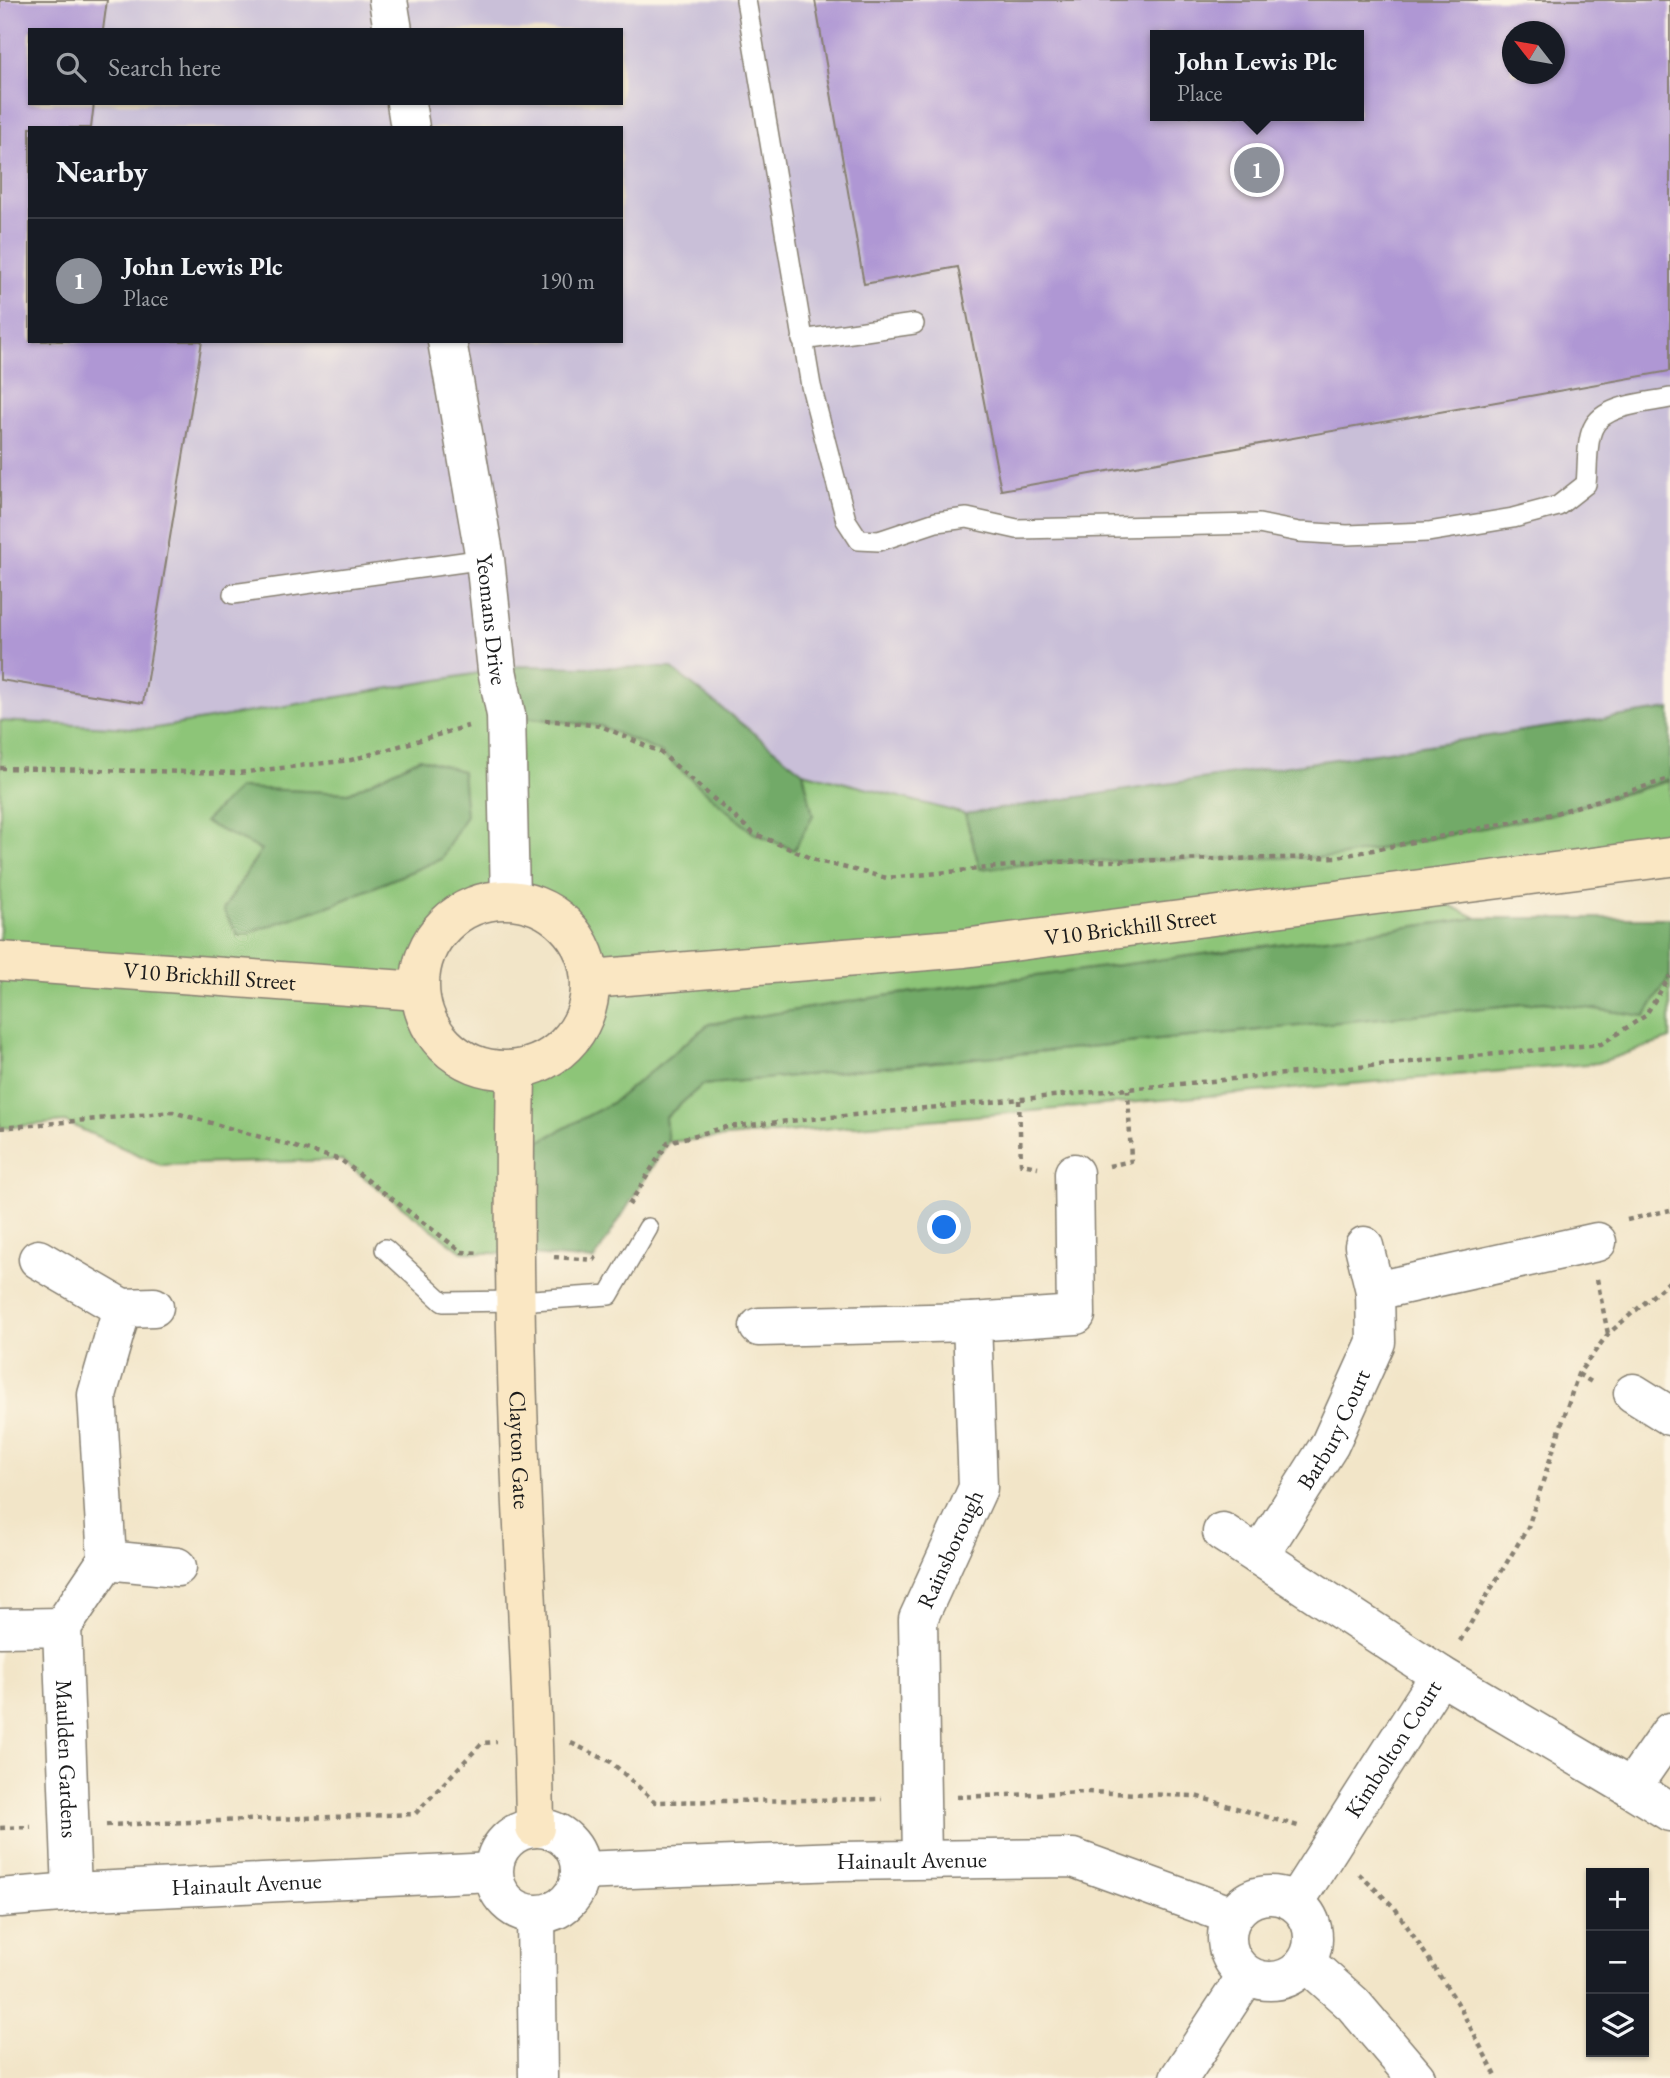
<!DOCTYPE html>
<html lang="en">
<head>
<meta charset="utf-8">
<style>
	:root { --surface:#171b24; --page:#20242c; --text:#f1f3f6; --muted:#9ea1a6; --line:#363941; --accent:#8c9099 }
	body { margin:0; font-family:"EB Garamond",serif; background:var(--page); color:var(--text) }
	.controls { position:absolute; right:21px; bottom:21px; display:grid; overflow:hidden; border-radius:0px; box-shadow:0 2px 5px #0004 }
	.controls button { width:63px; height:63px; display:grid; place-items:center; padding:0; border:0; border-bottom:2px solid var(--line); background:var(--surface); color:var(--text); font:35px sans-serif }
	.compass { position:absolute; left:1502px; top:21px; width:63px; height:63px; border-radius:50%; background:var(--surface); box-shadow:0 2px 5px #0004; rotate:301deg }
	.you { position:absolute; left:945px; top:1228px; width:24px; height:24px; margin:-18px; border:5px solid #fff; border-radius:50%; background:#1a73e8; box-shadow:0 0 0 10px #1a73e833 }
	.badge { display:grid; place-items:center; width:46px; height:46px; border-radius:50%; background:var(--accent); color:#fff; font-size:23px; font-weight:700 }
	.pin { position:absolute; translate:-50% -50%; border:4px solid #fff; box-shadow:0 2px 7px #0006 }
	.popup { position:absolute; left:1150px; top:30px; width:214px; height:91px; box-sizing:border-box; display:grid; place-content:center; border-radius:0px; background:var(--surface); filter:drop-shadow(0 2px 5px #0005); font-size:23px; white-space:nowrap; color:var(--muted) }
	.popup b { font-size:26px; color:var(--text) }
	.popup::after { content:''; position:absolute; left:50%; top:100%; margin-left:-14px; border:14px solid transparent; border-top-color:var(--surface) }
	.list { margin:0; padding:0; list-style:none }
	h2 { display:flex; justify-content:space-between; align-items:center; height:91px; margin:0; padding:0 28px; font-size:30px }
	h2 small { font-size:23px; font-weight:400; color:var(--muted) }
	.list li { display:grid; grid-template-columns:46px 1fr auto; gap:21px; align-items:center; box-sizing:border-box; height:126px; padding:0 28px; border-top:2px solid var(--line) }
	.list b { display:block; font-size:26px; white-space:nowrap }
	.list p { margin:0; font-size:23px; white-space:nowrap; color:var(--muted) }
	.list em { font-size:23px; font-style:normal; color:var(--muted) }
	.icon { flex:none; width:38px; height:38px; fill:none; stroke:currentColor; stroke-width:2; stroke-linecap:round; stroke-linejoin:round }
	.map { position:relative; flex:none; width:1670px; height:2078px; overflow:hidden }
	.search { position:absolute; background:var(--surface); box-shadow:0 2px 5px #0004; left:28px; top:28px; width:595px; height:77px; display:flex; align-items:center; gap:18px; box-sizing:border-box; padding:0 24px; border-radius:0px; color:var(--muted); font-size:26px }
	.panel { position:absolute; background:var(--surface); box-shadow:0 2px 5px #0004; left:28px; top:126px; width:595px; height:217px; border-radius:0px }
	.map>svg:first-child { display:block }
	.industrial { fill:#c9bfd8; fill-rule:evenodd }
	.green { fill:#8dc578; stroke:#54704a; stroke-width:2; fill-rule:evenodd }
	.forest { fill:#72aa68; stroke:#476342; stroke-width:2 }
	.building { fill:#af97d4; fill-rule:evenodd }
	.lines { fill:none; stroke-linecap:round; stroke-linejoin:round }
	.lane-casing { stroke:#878072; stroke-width:22 }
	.street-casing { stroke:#878072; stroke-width:41 }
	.secondary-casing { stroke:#878072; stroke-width:41 }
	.path { stroke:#878072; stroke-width:4.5; stroke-dasharray:5 5; stroke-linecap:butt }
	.lane { stroke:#fff; stroke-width:19 }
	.street { stroke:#fff; stroke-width:38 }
	.secondary { stroke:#fae7c3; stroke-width:38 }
	.labels { text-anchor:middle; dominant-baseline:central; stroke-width:7; stroke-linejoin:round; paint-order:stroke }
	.street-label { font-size:23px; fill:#1c1c1c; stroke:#fcf5e5 }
</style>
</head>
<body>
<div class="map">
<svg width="1670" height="2078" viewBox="0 0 1670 2078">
	<rect width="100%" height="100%" fill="#fcf5e5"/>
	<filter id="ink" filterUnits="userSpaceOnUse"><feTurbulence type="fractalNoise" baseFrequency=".0143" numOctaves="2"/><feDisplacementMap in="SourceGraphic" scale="14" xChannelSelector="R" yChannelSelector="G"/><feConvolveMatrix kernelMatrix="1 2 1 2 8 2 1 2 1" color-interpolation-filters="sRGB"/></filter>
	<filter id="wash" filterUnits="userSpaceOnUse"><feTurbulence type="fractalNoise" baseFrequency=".00686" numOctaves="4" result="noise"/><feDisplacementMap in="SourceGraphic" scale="28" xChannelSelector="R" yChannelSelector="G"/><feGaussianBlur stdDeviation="1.57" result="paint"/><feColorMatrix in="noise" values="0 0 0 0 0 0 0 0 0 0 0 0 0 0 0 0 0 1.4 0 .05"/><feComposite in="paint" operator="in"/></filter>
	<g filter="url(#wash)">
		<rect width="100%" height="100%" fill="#f2e5c8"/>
		<!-- industrial -->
		<path class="industrial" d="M 0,0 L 1670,0 L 1670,709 L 965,814 L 803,772 L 671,668 L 518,666 L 151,729 L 0,721 ZM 30,30 L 621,30 L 621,103 L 30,103 ZM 1512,32 L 1554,32 L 1554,74 L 1512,74 ZM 1156,35 L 1358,35 L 1358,116 L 1156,116 ZM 30,128 L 621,128 L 621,341 L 30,341 Z"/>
		<!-- green -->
		<path class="green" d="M 497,670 L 506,715 L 601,726 L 660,752 L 753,833 L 813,815 L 803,772 L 965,814 L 980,869 L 1050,862 L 1338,857 L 1552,814 L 1670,781 L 1670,858 L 1420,891 L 1477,918 L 884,996 L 709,1024 L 612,1103 L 514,1155 L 516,1254 L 462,1252 L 341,1160 L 161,1165 L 65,1122 L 0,1128 L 0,721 L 151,729 ZM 420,758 L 441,859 L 334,904 L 239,936 L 223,910 L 261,850 L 239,788 L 349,793 ZM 510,899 C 521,902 535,903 546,909 C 594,934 606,1008 566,1046 C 549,1061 525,1071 503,1070 C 390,1063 393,906 510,899 Z
			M 1670,976 L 1670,1039 L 1598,1063 L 668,1142 L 665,1118 L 702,1085 L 1543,1002 L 1645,1016 Z"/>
		<!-- forest -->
		<path class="forest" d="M 518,666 L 671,668 L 803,772 L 813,815 L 794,850 L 753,833 L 660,752 L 601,726 L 506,715 L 497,670 Z
			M 1670,709 L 1670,779 L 1552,814 L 1338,857 L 1050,862 L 980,869 L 965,814 Z
			M 420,758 L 462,771 L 466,815 L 441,859 L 334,904 L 239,936 L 223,910 L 261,850 L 204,822 L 239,788 L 349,793 Z
			M 1477,918 L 1670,918 L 1670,976 L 1645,1016 L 1543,1002 L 702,1085 L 665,1118 L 668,1142 L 594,1260 L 516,1254 L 514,1155 L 612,1103 L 709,1024 L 884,996 Z"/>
		<g id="blocks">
			<!-- building -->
			<path class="building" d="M 0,0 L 107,0 L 103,30 L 30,30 L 30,103 L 94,103 L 91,128 L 30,128 L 30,341 L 202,341 L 143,703 L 0,680 Z
				M 815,0 L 1670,0 L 1670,371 L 1001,490 L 958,267 L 864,284 ZM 1512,32 L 1554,32 L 1554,74 L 1512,74 ZM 1156,35 L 1358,35 L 1358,116 L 1156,116 Z"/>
		</g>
	</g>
	<g filter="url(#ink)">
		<use href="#blocks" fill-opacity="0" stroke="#878072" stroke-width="2"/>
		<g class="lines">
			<defs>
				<path id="lane" d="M 746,0 L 811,386 L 846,520 L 859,540 L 879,541 L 936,522 L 967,518 L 1017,529 L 1259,524 L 1299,532 L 1347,535 L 1428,532 L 1513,518 L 1558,506 L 1586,484 C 1588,468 1586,442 1593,428 C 1604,404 1648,403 1670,398
					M 802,340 L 914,324
					M 233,594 L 485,559
					M 385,1249 L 443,1302 L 517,1301 L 609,1295 L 648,1228"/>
				<g id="street">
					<path d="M 388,0 L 393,30"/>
					<path d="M 406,103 L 410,128"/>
					<path id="s1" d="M 447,341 L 485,559 L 497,670 L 506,715 L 510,899"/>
					<path d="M 1364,1246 L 1375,1291"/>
					<path d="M 38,1259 L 122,1308"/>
					<path d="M 759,1327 L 972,1322"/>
					<path d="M 1633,1393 L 1670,1416"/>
					<path d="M 1222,1532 L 1259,1556"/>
					<path d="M 107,1560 L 177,1567"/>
					<path d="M 62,1627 L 107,1560 L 97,1395 L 122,1308 L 154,1307"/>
					<path id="s2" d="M 0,1628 L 62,1627 L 72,1892"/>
					<path id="s3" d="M 1440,1675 L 1259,1556 L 1330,1444 L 1376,1342 L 1375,1291 L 1597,1242"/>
					<path d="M 1670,1732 L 1631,1788 L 1670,1812"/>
					<circle cx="537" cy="1871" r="43"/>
					<path id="s4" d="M 922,1859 L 918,1619 L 978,1488 L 972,1322 L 1076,1315 L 1074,1173"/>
					<path id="s5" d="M 580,1871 L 839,1861 L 1073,1858 L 1233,1916"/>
					<circle cx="1270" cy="1938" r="43"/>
					<path id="s6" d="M 0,1898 L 72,1892 L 493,1872"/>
					<path id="s7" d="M 1295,1902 L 1440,1675 L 1631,1788"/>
					<path d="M 536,1915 L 538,2078"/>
					<path d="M 1307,1963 L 1353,2004 L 1416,2078"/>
					<path d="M 1179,2078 L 1247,1975"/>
				</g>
				<g id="secondary">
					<circle cx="505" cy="985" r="85"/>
					<path id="s8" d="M 0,961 L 419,991"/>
					<path id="s9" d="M 591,979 L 964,948 L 1670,857"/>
					<path id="s10" d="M 516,1070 C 513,1215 515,1360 522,1505 C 527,1612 534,1720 535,1828"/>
				</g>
			</defs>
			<!-- lane casing -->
			<use href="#lane" class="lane-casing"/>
			<!-- street casing -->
			<use href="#street" class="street-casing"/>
			<!-- secondary casing -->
			<use href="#secondary" class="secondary-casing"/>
			<!-- path -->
			<path class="path" d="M 545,720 L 601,726 L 660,752 L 753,833 L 818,861 L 887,878 L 1050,862 L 1338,857 L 1552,814 L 1670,779
				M 0,768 L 238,773 L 351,760 L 468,726
				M 1019,1100 L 1021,1164 L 1038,1167
				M 0,1128 L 173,1112 L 341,1160 L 462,1252 L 479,1253
				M 1109,1166 L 1131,1161 L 1128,1090
				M 629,1205 L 668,1142 L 727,1127 L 1601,1044 L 1645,1016 L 1670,976
				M 1627,1220 L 1670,1210
				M 554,1257 L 594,1260 L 596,1257
				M 1597,1279 L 1608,1334
				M 1578,1374 L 1595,1384
				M 1460,1641 L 1528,1527 L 1578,1374 L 1608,1334 L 1670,1281
				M 571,1743 L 611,1762 L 655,1802 L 882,1799
				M 957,1797 L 1086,1792 L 1195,1796 L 1298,1826
				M 106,1825 L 415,1814 L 482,1743 L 497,1742
				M 0,1828 L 31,1827
				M 1359,1874 L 1395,1908 L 1457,2002 L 1497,2078"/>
			<!-- lane -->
			<use href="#lane" class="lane"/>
			<!-- street -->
			<use href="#street" class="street"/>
			<!-- secondary -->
			<use href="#secondary" class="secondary"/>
		</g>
	</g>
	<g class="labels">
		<!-- street labels -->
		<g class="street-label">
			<text stroke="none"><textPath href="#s1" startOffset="282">Yeomans Drive</textPath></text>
			<text stroke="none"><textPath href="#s9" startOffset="542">V10 Brickhill Street</textPath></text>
			<text stroke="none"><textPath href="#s8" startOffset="210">V10 Brickhill Street</textPath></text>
			<text stroke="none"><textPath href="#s3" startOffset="364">Barbury Court</textPath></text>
			<text stroke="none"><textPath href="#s10" startOffset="380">Clayton Gate</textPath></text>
			<text stroke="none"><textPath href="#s4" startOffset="317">Rainsborough</textPath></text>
			<text stroke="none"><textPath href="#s7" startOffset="182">Kimbolton Court</textPath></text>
			<text stroke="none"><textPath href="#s2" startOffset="194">Maulden Gardens</textPath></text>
			<text stroke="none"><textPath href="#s5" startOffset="332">Hainault Avenue</textPath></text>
			<text stroke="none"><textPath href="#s6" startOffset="247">Hainault Avenue</textPath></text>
		</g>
	</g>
</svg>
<div class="controls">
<button>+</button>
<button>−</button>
<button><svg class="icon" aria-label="layers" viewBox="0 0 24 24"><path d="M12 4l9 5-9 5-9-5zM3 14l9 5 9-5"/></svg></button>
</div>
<svg class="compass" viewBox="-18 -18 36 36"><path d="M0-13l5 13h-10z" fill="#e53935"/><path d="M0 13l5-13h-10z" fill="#9ea1a6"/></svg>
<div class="you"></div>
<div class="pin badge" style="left:1257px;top:170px">1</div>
<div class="popup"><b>John Lewis Plc</b>Place</div>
<div class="search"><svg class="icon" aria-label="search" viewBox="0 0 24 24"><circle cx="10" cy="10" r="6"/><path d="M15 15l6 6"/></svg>Search here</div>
<section class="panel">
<h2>Nearby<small></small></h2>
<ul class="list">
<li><span class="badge">1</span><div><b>John Lewis Plc</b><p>Place</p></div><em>190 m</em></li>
</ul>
</section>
</div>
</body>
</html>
